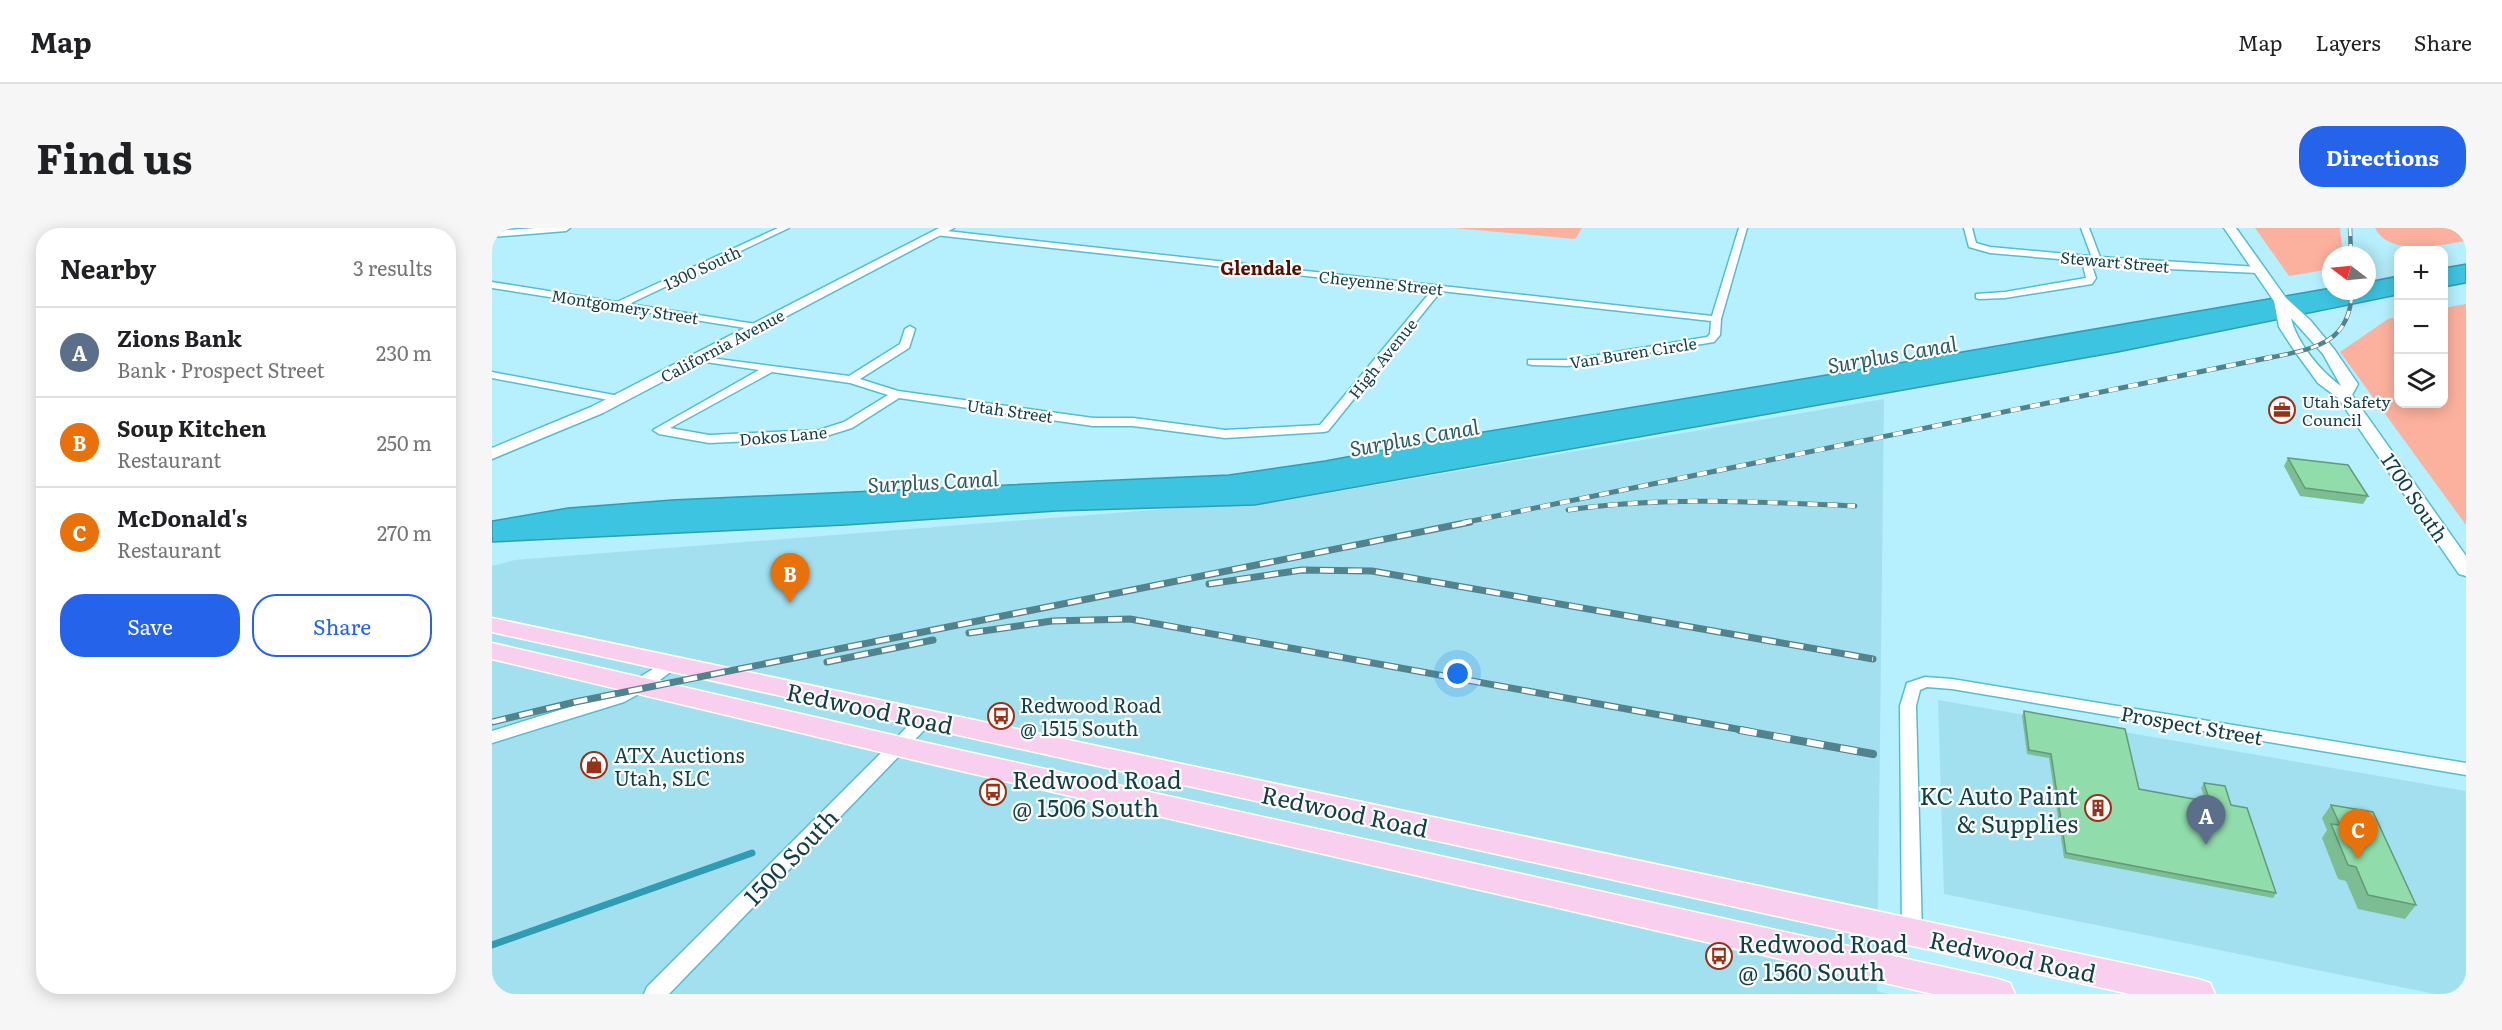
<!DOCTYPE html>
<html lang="en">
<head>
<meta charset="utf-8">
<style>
	:root { --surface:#fff; --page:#f6f6f6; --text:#202124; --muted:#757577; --line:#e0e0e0; --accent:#2563eb }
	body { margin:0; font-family:Literata,serif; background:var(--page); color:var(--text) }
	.controls { position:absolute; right:18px; top:18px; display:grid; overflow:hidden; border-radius:12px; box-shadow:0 3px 15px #0003 }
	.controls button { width:54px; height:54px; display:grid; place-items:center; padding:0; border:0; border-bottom:2px solid var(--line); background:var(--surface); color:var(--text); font:30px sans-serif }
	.compass { position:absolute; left:1830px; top:18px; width:54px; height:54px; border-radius:50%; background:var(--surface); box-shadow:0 3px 15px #0003; rotate:286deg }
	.you { position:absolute; left:966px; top:446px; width:21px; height:21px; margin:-15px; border:4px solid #fff; border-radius:50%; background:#1a73e8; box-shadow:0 0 0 9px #1a73e833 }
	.badge { display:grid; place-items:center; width:39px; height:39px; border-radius:50%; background:var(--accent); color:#fff; font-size:20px; font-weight:700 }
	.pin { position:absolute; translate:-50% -50px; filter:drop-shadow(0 2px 3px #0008) }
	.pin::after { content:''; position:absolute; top:32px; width:21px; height:18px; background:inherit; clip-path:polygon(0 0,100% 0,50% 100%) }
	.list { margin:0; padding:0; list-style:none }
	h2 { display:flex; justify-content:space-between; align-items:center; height:78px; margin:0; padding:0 24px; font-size:26px }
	h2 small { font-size:20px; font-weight:400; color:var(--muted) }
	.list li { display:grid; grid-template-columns:39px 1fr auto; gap:18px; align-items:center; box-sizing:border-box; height:90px; padding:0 24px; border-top:2px solid var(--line) }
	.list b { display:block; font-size:22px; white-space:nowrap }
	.list p { margin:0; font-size:20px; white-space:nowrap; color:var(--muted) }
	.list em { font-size:20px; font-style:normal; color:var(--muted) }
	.actions { display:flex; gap:12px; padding:18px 24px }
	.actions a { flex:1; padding:14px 0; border:2px solid var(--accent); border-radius:24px; text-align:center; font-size:21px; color:var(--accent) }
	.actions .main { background:var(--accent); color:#fff }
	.icon { flex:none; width:33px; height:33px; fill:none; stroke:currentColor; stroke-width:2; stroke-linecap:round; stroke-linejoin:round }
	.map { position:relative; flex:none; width:1974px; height:766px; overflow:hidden; border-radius:24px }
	header { display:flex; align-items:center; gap:36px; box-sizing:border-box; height:84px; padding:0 30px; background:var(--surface); border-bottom:2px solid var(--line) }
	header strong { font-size:28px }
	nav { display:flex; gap:33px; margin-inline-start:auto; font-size:21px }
	.intro { display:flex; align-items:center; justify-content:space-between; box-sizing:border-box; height:144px; padding:0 36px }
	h1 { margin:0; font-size:42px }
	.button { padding:15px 27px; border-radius:24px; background:var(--accent); color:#fff; font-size:21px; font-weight:700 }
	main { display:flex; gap:36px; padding:0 36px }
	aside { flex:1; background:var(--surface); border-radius:24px; box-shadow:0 3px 15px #0003 }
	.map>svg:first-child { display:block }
	.built { fill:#a2e0f0 }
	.green { fill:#fcb19e }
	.water { fill:#3dc4e1; stroke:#309cb3; stroke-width:1.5 }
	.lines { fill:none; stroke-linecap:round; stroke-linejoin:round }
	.stream { stroke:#309cb3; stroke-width:7 }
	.street-casing { stroke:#53bdd5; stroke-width:3 }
	.secondary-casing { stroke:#53bdd5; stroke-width:3 }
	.primary-casing { stroke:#fff; stroke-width:3 }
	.street { fill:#fff; fill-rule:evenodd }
	.secondary { fill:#fff; fill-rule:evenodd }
	.primary { fill:#f8cfef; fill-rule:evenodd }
	.rail-far3-casing { stroke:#51838f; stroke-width:4.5 }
	.rail-far2-casing { stroke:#51838f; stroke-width:5 }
	.rail-far1-casing { stroke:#51838f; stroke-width:7 }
	.rail-casing { stroke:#51838f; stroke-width:8 }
	.rail-far3 { stroke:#fff; stroke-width:3; stroke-dasharray:8; stroke-linecap:butt }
	.rail-far2 { stroke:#fff; stroke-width:4; stroke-dasharray:10; stroke-linecap:butt }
	.rail-far1 { stroke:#fff; stroke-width:4.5; stroke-dasharray:14; stroke-linecap:butt }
	.rail { stroke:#fff; stroke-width:6; stroke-dasharray:17; stroke-linecap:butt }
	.wall { fill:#7cbd93 }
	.building { fill:#90dcab; stroke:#659a78; stroke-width:1.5 }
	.labels { text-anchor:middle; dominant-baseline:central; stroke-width:4.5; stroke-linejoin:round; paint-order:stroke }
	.far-street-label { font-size:16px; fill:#113f49; stroke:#fff }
	.far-poi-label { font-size:16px; fill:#113f49; stroke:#fff; text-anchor:start }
	.far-neighbourhood-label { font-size:18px; font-weight:bold; fill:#521001; stroke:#fff }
	.street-label { font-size:20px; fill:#113f49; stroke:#fff }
	.poi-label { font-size:20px; fill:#113f49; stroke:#fff; text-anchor:start }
	.water-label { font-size:21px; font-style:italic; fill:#285d69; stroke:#fff }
	.near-street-label { font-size:24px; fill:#113f49; stroke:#fff }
	.near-poi-label { font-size:24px; fill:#113f49; stroke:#fff; text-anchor:start }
</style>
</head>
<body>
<header>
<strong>Map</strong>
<nav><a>Map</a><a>Layers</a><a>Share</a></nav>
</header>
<div class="intro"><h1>Find us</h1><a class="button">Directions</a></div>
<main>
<aside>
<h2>Nearby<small>3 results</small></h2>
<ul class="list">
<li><span class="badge" style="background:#5c6f8a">A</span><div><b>Zions Bank</b><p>Bank · Prospect Street</p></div><em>230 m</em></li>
<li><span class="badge" style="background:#e8710a">B</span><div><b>Soup Kitchen</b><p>Restaurant</p></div><em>250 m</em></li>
<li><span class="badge" style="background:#e8710a">C</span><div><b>McDonald's</b><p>Restaurant</p></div><em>270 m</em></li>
</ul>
<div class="actions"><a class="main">Save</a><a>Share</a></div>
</aside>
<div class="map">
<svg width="1974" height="766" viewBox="0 0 1974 766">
	<rect width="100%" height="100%" fill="#b6effd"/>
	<!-- built -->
	<path class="built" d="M 1392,171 L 1385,763 L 1396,766 L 0,766 L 0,338 L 23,332 L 801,271 Z
		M 1446,472 L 1974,563 L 1974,766 L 1943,766 L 1452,666 Z"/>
	<!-- green -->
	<path class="green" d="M 962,0 L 1090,0 L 1083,11 Z
		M 1763,0 L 1848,0 L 1851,27 L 1839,27 L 1839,41 L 1797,48 Z
		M 1883,0 L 1974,0 L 1974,13 C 1948,17 1898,29 1883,0 Z
		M 1974,76 L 1974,297 L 1848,124 L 1896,91 L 1906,89 L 1906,176 L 1952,176 L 1952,80 Z"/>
	<!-- water -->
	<path class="water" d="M 1974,36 L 1974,55 L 1952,59 L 1952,40 Z
		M 1906,48 L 1906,67 L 1626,124 L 763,277 L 565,283 L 354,297 L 0,314 L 0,293 L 76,280 L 180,272 L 737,247 L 833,233 L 961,209 L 1401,136 L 1839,60 L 1839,63 L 1875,63 L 1875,54 Z"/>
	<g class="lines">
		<!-- stream -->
		<path class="stream" d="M 0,717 L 260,625"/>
		<defs>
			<path id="street" d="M 43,0 L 78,0 L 74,3 L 0,9 L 0,3 Z
				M 286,0 L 297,0 L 137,76 L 270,97 L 270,101 L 266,102 L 0,60 L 0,54 L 125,74 Z
				M 1247,0 L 1255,0 L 1229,91 L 1228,107 L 1222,114 L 1076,138 L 1040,137 L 1036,136 L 1036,132 L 1076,132 L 1215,109 L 1218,106 L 1219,93 L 949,63 L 836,203 L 832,204 L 733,210 L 641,198 L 601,198 L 407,170 L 360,200 L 328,210 L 217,215 L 167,206 L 161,202 L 267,142 L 207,133 L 203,132 L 203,128 L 357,148 L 408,116 L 413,101 L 418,98 L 423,101 L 417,120 L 368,151 L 406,163 L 601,190 L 641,190 L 733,202 L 828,197 L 940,62 L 443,7 L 443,3 L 446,2 L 1220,88 ZM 280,144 L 358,155 L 396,167 L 352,194 L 327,202 L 217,207 L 178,200 Z
				M 1472,0 L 1480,0 L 1484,15 L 1498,19 L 1597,28 L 1599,27 L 1589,0 L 1597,0 L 1608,29 L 1766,39 L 1771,42 L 1766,45 L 1676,41 L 1601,34 L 1599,35 L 1604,50 L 1600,56 L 1513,70 L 1487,71 L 1484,70 L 1484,66 L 1513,64 L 1594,50 L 1590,33 L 1498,25 L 1477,19 Z
				M 0,144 L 127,168 L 133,171 L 127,174 L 0,150 Z
				M 179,430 L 185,431 L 187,435 L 185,439 L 156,461 L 132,474 L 0,515 L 0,503 L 120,466 Z
				M 1433,449 L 1460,451 L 1974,535 L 1974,547 L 1460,461 L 1435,459 L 1428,462 L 1424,478 L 1430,705 L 1427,711 L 1420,713 L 1413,711 L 1410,705 L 1408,478 L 1415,455 Z
				M 433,485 L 439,487 L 441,491 L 439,495 L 177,766 L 152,766 L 155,759 L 427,487 Z"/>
			<path id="secondary" d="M 447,0 L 462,0 L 111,185 L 0,231 L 0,220 L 99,179 Z
				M 1732,0 L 1744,0 L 1794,70 L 1818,92 L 1842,121 L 1866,156 L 1860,167 L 1974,328 L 1974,348 L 1967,346 L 1846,170 L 1826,155 L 1802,122 L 1787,99 L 1782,73 ZM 1799,90 L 1831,126 L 1849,158 C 1829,144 1804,114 1799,90 Z"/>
			<path id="primary" d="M 0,390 L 1706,751 L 1718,755 L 1723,766 L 1638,766 L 0,404 Z
				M 0,415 L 435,515 L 1506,751 L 1518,755 L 1523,766 L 1441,766 L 435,535 L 0,431 Z"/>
		</defs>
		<!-- street casing -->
		<use href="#street" class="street-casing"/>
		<!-- secondary casing -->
		<use href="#secondary" class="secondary-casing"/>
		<!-- primary casing -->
		<use href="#primary" class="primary-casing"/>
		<!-- street -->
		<use href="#street" class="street"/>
		<!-- secondary -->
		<use href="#secondary" class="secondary"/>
		<!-- primary -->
		<use href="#primary" class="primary"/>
		<defs>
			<path id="rail-far3" d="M 1858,0 L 1859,27
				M 1772,131 C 1818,121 1858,119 1860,63"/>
			<path id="rail-far2" d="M 1076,282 C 1172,268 1267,274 1363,278
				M 970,295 L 1780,129"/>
			<path id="rail-far1" d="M 717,356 L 810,342 L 880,343 L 1381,431
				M 477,405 L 560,393 L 638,391 L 1256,503
				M 335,434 L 441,412
				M 0,494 L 83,474 L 978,294"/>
			<path id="rail" d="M 1248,502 L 1381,526"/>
		</defs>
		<!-- rail-far3 casing -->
		<use href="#rail-far3" class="rail-far3-casing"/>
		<!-- rail-far2 casing -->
		<use href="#rail-far2" class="rail-far2-casing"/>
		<!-- rail-far1 casing -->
		<use href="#rail-far1" class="rail-far1-casing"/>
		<!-- rail casing -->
		<use href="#rail" class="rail-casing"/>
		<!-- rail-far3 -->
		<use href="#rail-far3" class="rail-far3"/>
		<!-- rail-far2 -->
		<use href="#rail-far2" class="rail-far2"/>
		<!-- rail-far1 -->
		<use href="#rail-far1" class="rail-far1"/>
		<!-- rail -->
		<use href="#rail" class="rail"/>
	</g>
	<!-- wall -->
	<path class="wall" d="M 1796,230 L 1876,268 L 1871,276 L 1808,268 L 1792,238 Z
		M 1532,483 L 1647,561 L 1714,573 L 1709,560 L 1712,555 L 1739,577 L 1784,665 L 1781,670 L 1572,630 L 1557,530 L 1535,526 L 1530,488 Z
		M 1839,577 L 1924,677 L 1913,691 L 1866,681 L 1854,653 L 1846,651 L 1830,610 L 1835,602 L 1830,590 Z"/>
	<!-- building -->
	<path class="building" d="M 1796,230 L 1856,237 L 1876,268 L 1813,260 Z
		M 1532,483 L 1633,501 L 1647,561 L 1718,574 L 1712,555 L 1733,558 L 1739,577 L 1755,580 L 1784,665 L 1574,625 L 1559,526 L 1537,522 Z
		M 1839,577 L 1881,584 L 1924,677 L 1876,667 L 1864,639 L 1856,637 L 1839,596 L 1848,597 Z"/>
	<!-- icons -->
	<defs>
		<symbol id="office-ring" viewBox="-11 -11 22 22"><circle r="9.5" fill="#fff" stroke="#993116" stroke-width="1.5"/><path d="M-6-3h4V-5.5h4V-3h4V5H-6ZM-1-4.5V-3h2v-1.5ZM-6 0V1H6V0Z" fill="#993116"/></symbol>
		<symbol id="bus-ring" viewBox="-11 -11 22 22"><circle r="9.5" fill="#fff" stroke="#993116" stroke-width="1.5"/><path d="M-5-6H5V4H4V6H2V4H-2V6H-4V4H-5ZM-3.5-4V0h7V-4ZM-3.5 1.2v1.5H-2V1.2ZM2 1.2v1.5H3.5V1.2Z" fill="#993116"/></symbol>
		<symbol id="shop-ring" viewBox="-11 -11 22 22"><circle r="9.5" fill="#fff" stroke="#993116" stroke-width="1.5"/><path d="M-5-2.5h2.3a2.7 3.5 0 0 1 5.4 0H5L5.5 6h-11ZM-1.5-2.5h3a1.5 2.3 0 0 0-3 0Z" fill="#993116"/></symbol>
		<symbol id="building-ring" viewBox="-11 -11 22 22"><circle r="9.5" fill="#fff" stroke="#993116" stroke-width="1.5"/><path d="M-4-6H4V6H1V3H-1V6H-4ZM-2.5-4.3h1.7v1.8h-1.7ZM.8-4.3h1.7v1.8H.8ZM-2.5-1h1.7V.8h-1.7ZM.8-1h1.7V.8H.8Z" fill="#993116"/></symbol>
	</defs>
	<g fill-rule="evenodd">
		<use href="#office-ring" x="1775" y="167" width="30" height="30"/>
		<use href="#bus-ring" x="494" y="473" width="30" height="30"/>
		<use href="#shop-ring" x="87" y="522" width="30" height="30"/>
		<use href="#bus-ring" x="486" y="549" width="30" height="30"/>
		<use href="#building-ring" x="1591" y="565" width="30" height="30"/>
		<use href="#bus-ring" x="1212" y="713" width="30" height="30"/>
	</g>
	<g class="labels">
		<!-- far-street labels -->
		<g class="far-street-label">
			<text transform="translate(1623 33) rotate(5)">Stewart Street</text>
			<text transform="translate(210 39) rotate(-25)">1300 South</text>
			<text transform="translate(889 54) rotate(6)">Cheyenne Street</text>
			<text transform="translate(133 78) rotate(9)">Montgomery Street</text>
			<text transform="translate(230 117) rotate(-28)">California Avenue</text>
			<text transform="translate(1141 124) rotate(-9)">Van Buren Circle</text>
			<text transform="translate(890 130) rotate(-51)">High Avenue</text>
			<text transform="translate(518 182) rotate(8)">Utah Street</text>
			<text transform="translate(291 207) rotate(-5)">Dokos Lane</text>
		</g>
		<!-- far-poi labels -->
		<g class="far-poi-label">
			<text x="1810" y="173">Utah Safety<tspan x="1810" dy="18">Council</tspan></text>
		</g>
		<!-- far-neighbourhood labels -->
		<g class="far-neighbourhood-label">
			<text x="769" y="39">Glendale</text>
		</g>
		<!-- street labels -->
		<g class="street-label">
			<text transform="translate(1924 269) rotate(56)">1700 South</text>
			<text transform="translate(1700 496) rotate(10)">Prospect Street</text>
		</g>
		<!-- poi labels -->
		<g class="poi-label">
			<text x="528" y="476">Redwood Road<tspan x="528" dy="23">@ 1515 South</tspan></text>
			<text x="122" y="526">ATX Auctions<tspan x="122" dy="23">Utah, SLC</tspan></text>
		</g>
		<!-- water labels -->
		<g class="water-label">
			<text transform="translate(1400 125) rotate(-10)">Surplus Canal</text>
			<text transform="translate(922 208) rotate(-10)">Surplus Canal</text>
			<text transform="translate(441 252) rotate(-3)">Surplus Canal</text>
		</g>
		<!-- near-street labels -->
		<g class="near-street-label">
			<text transform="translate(378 479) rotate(12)">Redwood Road</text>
			<text transform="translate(853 582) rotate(12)">Redwood Road</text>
			<text transform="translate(298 628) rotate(-46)">1500 South</text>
			<text transform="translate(1521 727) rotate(12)">Redwood Road</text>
		</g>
		<!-- near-poi labels -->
		<g class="near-poi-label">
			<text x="520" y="550">Redwood Road<tspan x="520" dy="28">@ 1506 South</tspan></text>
			<text x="1586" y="566" text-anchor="end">KC Auto Paint<tspan x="1586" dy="28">&amp; Supplies</tspan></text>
			<text x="1246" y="714">Redwood Road<tspan x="1246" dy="28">@ 1560 South</tspan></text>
		</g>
	</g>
</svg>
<div class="controls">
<button>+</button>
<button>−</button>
<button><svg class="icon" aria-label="layers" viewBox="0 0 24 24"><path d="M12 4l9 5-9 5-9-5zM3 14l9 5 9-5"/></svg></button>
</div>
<svg class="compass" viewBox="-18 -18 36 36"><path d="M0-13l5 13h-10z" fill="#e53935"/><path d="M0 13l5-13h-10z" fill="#757577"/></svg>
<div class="you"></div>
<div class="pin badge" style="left:1714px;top:617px;background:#5c6f8a">A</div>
<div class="pin badge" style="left:298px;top:375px;background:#e8710a">B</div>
<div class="pin badge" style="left:1866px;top:631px;background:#e8710a">C</div>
</div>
</main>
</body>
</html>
